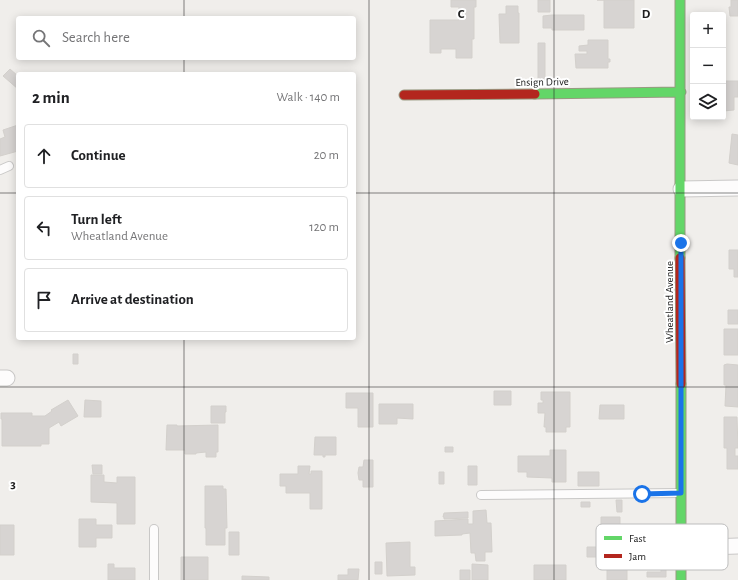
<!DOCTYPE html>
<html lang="en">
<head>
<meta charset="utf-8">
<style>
	:root { --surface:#fff; --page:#f6f6f6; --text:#202124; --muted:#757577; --line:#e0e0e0 }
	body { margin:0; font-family:"Alegreya Sans",sans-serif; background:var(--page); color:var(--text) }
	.controls { position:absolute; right:12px; top:12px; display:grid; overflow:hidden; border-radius:4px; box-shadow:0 2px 10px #0003 }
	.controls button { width:36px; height:36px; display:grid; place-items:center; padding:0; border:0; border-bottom:1px solid var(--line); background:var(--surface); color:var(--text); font:20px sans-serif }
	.stop { position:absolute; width:12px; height:12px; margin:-9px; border:3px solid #1a73e8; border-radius:50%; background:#fff }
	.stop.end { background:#1a73e8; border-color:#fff; box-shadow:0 1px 4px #0008 }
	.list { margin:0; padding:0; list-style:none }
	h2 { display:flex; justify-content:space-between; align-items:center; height:52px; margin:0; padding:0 16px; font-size:17px }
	h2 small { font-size:13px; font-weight:400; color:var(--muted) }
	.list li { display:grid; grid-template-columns:26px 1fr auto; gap:12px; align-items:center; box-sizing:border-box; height:64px; margin:0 8px 8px; padding:0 8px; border:1px solid var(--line); border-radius:4px }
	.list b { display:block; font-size:15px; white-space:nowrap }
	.list p { margin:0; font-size:13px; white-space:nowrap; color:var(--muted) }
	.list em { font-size:13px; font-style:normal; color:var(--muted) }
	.icon { flex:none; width:22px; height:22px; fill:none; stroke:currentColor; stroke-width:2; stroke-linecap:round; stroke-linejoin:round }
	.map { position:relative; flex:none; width:738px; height:580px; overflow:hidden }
	.search { position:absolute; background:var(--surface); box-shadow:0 2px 10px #0003; left:16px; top:16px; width:340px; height:44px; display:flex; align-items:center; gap:10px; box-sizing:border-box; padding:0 14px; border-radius:4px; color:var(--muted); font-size:15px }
	.panel { position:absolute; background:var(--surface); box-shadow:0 2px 10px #0003; left:16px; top:72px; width:340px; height:268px; border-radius:4px }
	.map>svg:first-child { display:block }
	.building { fill:#d7d4d2; stroke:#d3d0cc }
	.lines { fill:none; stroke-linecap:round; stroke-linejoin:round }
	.lane-casing { stroke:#c9c8c7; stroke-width:10 }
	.street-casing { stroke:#c9c8c7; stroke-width:17 }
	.fast-casing { stroke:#999a82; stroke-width:11 }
	.jam-casing { stroke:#999a82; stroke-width:11 }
	.lane { stroke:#fdfcfc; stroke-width:8 }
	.street { stroke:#fdfcfc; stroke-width:15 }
	.fast { stroke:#63d668; stroke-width:9 }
	.jam { stroke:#b3261e; stroke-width:9 }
	.route { stroke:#1a73e8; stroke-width:5 }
	.grid { fill:none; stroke:#222; stroke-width:1; stroke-opacity:0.55 }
	.labels { text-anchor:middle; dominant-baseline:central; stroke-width:4; stroke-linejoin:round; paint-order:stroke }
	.street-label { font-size:11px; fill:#222; stroke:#fff }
	.key { fill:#fff; stroke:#bdbdbd; stroke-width:1 }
	.key-label { font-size:11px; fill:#222 }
	.grid-label { font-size:13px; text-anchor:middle; font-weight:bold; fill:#222; stroke:#fff; stroke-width:4; stroke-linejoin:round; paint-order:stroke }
</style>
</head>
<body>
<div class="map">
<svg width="738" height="580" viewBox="0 0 738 580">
	<rect width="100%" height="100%" fill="#f0eeeb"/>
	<!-- building -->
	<path class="building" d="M 451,0 L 476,0 L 476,7 L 474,7 L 474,39 L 472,39 L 472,58 L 456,58 L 456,49 L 441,49 L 441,53 L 430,53 L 430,20 L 459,20 L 459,7 L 451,7 Z
		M 538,0 L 550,0 L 550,12 L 538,12 Z
		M 597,0 L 634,0 L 634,28 L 604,28 L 604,0 Z
		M 731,0 L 738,0 L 738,16 L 730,16 L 729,7 L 731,7 Z
		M 506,6 L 518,6 L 518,13 L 519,13 L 519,43 L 500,43 L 499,14 L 506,14 Z
		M 552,15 L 584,15 L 584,30 L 552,30 L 552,28 L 543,28 L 543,16 Z
		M 588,40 L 608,40 L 608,59 L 610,59 L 610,62 L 608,62 L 608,68 L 576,68 L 575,54 L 587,54 L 587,51 L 579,51 L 579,46 L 588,45 Z
		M 538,43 L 545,43 L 545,79 L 538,79 Z
		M 10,69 L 18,76 L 18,89 L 3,76 Z
		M 723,81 L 738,81 L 738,97 L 734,97 L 734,110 L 723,111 Z
		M 18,125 L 18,151 L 0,156 L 0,139 L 5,137 L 3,130 Z
		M 732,134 L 738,135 L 738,165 L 729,163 Z
		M 729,250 L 738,250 L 738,277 L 734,277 L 734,269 L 729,269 Z
		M 728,310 L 738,310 L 738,324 L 728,324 Z
		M 724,329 L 738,329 L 738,355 L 724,355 Z
		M 73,354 L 78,354 L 78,364 L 73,364 Z
		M 727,364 L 738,365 L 738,407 L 725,406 L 726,385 L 724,385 L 724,365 Z
		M 494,391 L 511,391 L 511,405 L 494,405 Z
		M 541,392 L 570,392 L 570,427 L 566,427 L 566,432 L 546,432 L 546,427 L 544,427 L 545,413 L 538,413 L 538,403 L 543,403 L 543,400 L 541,400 Z
		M 346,393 L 373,393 L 373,427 L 358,427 L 358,408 L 346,408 Z
		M 68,400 L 78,416 L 61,426 L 59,422 L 49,428 L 49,444 L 41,444 L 41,446 L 2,446 L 2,419 L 1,419 L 1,413 L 32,413 L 32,416 L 45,416 L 52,411 L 51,410 Z
		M 85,400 L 101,401 L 101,417 L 84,417 Z
		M 379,404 L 413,404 L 413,419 L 397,418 L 397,424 L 379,424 Z
		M 600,405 L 624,405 L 624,419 L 599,419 Z
		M 211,406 L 226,406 L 226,412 L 225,412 L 225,423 L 211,423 Z
		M 724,417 L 737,417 L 738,448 L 735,448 L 735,456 L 738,456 L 738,469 L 727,469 L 727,448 L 724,448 Z
		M 167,425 L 177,425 L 177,426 L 218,425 L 218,452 L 216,452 L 216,457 L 206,457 L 206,452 L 196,453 L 196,454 L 185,454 L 185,450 L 166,450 Z
		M 315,437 L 336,437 L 336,455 L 325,455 L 325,457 L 323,457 L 323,455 L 314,455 Z
		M 445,447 L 453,447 L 453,452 L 445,452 Z
		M 550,450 L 566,450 L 566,482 L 552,482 L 552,478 L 527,477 L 527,472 L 518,472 L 518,456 L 550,456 Z
		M 364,460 L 373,460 L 373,487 L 363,487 L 363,480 L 359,480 L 358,473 L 359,467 L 363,467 Z
		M 92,465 L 102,465 L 102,474 L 93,474 Z
		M 298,466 L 310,466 L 309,474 L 311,474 L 311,471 L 322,471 L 322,509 L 310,509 L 310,493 L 286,493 L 286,486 L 280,486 L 280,474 L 298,474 Z
		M 468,466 L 477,466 L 477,485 L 468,485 Z
		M 439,472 L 444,472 L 444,484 L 439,484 Z
		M 578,472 L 599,472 L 599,486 L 578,486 Z
		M 91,475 L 104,475 L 104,482 L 117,483 L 117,477 L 135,477 L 135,524 L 117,524 L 117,503 L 91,502 Z
		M 205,486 L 223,486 L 223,489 L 226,489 L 227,528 L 225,528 L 225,545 L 206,545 L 206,528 L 205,528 Z
		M 616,500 L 622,500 L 622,512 L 617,512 Z
		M 581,502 L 590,502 L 590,507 L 581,507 Z
		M 486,510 L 487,523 L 491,523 L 492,552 L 485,552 L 485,561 L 476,561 L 475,553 L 471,553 L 470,533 L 462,534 L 462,535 L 435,536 L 435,521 L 468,519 L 468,524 L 473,524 L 473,511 Z
		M 468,512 L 468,518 L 444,519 L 444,517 L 443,517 L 444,513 Z
		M 601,517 L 620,517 L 620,542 L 601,542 Z
		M 79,519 L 96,519 L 96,525 L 112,525 L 112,538 L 96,538 L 96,547 L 79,547 Z
		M 0,525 L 14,525 L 14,555 L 0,555 Z
		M 229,532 L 239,532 L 239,555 L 229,555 Z
		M 410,542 L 410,567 L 415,567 L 415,575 L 387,576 L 386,543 Z
		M 587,547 L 597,547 L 597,557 L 587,557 Z
		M 181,557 L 208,557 L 208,580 L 181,580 Z
		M 375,562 L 382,562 L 382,574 L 375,574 Z
		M 108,564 L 114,564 L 114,568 L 135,568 L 135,580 L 108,580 Z
		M 472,564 L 488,565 L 488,580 L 472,580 Z
		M 661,564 L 666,565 L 666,577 L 647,577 L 647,572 L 661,572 Z
		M 534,565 L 566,565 L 566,580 L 534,580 Z
		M 607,568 L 627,568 L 627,580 L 607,580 Z
		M 348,569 L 359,569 L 358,580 L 338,580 L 338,575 L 348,575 Z
		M 460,570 L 470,570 L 470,580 L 460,580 Z
		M 242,576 L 269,577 L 269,580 L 242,580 Z"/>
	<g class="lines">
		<defs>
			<path id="lane" d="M 0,170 L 9,166
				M 481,495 L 680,493
				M 154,580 L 154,529"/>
			<path id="street" d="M 681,189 L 738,188
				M 0,378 L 7,378
				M 681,548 L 738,546"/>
			<path id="fast" d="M 680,0 L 680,258
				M 535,94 L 681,92
				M 681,384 L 681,580"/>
			<path id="jam" d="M 404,95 L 535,94
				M 680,258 L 681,384"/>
		</defs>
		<!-- lane casing -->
		<use href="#lane" class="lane-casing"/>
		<!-- street casing -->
		<use href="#street" class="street-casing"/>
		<!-- fast casing -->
		<use href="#fast" class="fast-casing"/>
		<!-- jam casing -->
		<use href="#jam" class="jam-casing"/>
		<!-- lane -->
		<use href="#lane" class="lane"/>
		<!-- street -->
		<use href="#street" class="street"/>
		<!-- fast -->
		<use href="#fast" class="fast"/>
		<!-- jam -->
		<use href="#jam" class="jam"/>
	</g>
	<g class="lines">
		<!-- route -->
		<path class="route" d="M 642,494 L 681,493 L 681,243"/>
	</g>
	<!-- grid -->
	<path class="grid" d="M 184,0 L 184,18M 369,0 L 369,580M 554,0 L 554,580M 184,58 L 184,74M 0,193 L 18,193M 354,193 L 738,193M 184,338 L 184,580M 0,387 L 738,387"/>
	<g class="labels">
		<!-- street labels -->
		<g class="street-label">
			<text transform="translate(542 82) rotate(-1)">Ensign Drive</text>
			<text transform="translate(669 302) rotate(-90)">Wheatland Avenue</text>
		</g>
	</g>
	<!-- legend -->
	<rect x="596" y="524" width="132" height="46" rx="6" class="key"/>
	<rect x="604" y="536" width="18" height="4" fill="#63d668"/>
	<rect x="604" y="554" width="18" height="4" fill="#b3261e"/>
	<g class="key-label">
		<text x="629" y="542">Fast</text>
		<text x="629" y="560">Jam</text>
	</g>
	<g class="grid-label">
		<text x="461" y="18">C</text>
		<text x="646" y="18">D</text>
		<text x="13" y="488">3</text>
	</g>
</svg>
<div class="controls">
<button>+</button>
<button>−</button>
<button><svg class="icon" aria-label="layers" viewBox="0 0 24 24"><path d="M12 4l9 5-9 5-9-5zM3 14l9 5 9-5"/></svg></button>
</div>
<div class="stop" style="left:642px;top:494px"></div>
<div class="stop end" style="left:681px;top:243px"></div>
<div class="search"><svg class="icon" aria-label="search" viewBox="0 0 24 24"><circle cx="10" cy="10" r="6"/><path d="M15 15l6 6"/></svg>Search here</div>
<section class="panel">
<h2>2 min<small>Walk · 140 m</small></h2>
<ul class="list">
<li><svg class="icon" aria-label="ahead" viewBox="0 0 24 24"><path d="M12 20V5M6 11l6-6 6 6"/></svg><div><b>Continue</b></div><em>20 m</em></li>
<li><svg class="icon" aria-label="left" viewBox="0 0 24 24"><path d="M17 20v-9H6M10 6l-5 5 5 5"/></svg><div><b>Turn left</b><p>Wheatland Avenue</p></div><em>120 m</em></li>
<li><svg class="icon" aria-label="arrive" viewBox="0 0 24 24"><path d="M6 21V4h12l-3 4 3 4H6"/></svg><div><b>Arrive at destination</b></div></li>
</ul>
</section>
</div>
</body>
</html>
